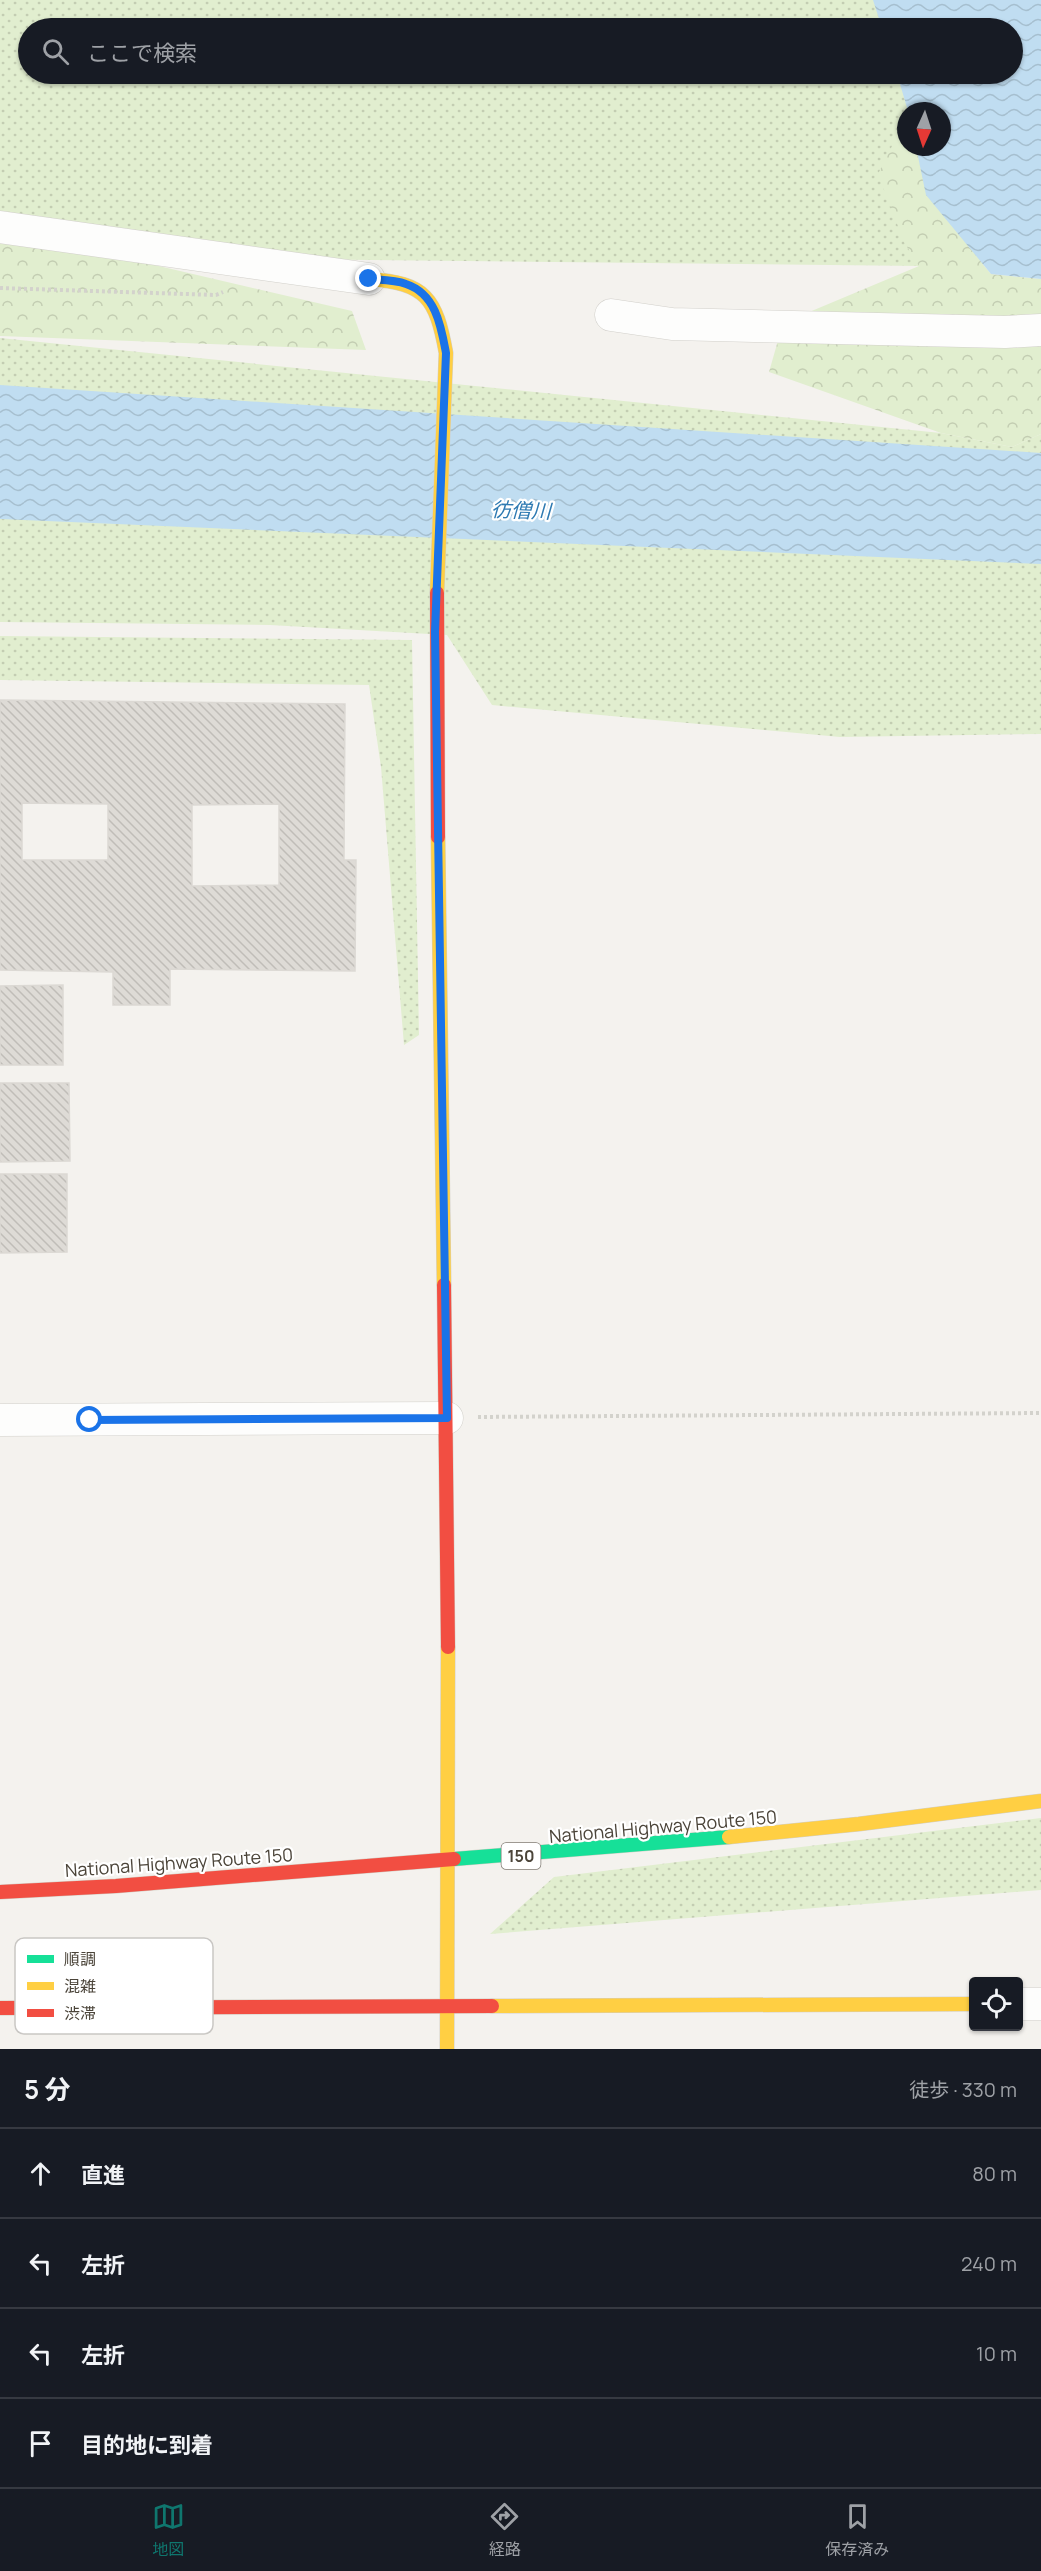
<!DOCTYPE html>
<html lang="ja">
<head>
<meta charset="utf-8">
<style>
	:root { --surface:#171b24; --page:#242831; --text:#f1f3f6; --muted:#9ea1a6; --line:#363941; --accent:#0f766e }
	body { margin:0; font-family:Manrope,"Noto Sans JP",sans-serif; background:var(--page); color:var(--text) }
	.controls { position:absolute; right:18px; bottom:18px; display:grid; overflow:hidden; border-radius:6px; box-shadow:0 2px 4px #0004 }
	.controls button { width:54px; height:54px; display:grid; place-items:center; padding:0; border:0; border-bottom:2px solid var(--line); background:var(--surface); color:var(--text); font:30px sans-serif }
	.compass { position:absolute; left:897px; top:102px; width:54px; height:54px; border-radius:50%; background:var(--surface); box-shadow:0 2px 4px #0004; rotate:183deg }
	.stop { position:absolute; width:18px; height:18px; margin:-14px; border:4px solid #1a73e8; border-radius:50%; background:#fff }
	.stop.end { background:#1a73e8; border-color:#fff; box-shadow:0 2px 6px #0008 }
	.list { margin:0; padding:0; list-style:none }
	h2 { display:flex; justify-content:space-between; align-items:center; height:78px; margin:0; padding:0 24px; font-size:26px }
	h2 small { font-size:20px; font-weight:400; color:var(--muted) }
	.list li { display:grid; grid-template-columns:39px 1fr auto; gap:18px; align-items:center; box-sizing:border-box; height:90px; padding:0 24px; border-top:2px solid var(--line) }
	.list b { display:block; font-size:22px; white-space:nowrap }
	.list em { font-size:20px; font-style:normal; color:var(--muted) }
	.icon { flex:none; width:33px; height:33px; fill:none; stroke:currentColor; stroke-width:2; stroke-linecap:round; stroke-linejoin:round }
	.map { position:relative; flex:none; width:1041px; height:2049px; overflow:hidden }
	.search { position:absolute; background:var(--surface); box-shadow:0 2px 4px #0004; left:18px; right:18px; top:18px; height:66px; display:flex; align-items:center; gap:15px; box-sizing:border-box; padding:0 21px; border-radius:33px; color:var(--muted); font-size:22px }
	.sheet { height:438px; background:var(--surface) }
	nav { display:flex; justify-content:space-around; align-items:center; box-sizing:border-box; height:84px; border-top:2px solid var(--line); background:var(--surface); font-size:16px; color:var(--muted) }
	nav a { display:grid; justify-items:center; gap:3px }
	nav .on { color:var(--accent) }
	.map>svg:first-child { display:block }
	.grass { fill:url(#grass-dots); fill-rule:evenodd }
	.forest { fill:url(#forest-crowns) }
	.water { fill:url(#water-waves) }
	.building { fill:url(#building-back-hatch); stroke:#dcd9d4; stroke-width:1.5; fill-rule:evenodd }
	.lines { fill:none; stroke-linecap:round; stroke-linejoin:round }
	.street-casing { stroke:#d2d0cb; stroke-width:33 }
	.fast-casing { stroke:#d3cfc5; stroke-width:15 }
	.slow-casing { stroke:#d3cfc5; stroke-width:15 }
	.jam-casing { stroke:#d3cfc5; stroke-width:15 }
	.path { stroke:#d3d2cc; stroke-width:4; stroke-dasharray:3 3; stroke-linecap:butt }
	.street { stroke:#fdfdfc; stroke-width:32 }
	.fast { stroke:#16e098; stroke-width:14 }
	.slow { stroke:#ffcf43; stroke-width:14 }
	.jam { stroke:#f24e42; stroke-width:14 }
	.route { stroke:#1a73e8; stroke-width:8 }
	.labels { text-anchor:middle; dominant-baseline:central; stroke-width:4.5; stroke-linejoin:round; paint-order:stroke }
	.shield { fill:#fff; stroke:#817c74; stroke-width:1.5 }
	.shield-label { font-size:16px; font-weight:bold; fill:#4b4439 }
	.street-label { font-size:18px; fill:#4b4439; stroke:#fff }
	.water-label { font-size:20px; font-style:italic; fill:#2e7ab2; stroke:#fff }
	.key { fill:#fff; stroke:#c9c7c4; stroke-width:1.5 }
	.key-label { font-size:16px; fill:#4b4439 }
</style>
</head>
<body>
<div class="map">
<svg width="1041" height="2049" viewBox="0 0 1041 2049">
	<defs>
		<pattern id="grass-dots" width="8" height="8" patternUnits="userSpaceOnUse" patternTransform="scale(1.5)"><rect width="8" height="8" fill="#e1eecf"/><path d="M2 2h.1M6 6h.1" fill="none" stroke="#c3cdb2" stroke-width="1.8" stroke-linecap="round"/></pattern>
		<pattern id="forest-crowns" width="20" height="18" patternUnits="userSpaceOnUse" patternTransform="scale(1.5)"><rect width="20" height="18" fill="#e1eecf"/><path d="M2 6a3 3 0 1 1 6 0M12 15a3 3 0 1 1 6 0" fill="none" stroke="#c3cdb2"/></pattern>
		<pattern id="water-waves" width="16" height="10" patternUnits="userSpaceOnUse" patternTransform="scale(1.5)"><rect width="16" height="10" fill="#c0ddf1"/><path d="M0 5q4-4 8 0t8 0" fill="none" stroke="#a6bfcf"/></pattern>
		<pattern id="building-back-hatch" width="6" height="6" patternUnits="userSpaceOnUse" patternTransform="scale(1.5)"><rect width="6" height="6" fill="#dedbd6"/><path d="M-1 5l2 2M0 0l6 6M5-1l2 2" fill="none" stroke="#c0bdb8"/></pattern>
	</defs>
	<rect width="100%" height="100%" fill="#f4f2ee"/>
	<!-- grass -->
	<path class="grass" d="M 0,0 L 1041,0 L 1041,262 L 920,266 L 0,256 ZM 28,28 L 1012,28 L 1012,74 L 28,74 ZM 906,111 L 942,111 L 942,147 L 906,147 Z
		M 0,338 L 941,433 L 1012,447 L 1041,434 L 1041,734 L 840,737 L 492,705 L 447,635 L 270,625 L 0,622 Z
		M 0,636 L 412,640 L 419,1035 L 404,1045 L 381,767 L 369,685 L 0,680 Z
		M 1041,1818 L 1041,1890 L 490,1934 L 554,1877 Z"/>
	<!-- forest -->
	<path class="forest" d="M 906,118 L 906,147 L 916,147 L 926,195 L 991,274 L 1041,279 L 1041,434 L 1012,447 L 941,433 L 769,372 L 783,323 L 919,266 L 904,242 L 878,174 Z
		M 0,229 L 352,311 L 366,350 L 0,336 Z"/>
	<!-- water -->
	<path class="water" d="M 873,0 L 1041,0 L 1041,279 L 991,274 L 926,195 L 916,147 L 942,147 L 942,111 L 908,111 L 897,74 L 1012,74 L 1012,28 L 882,28 Z
		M 0,385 L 1041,453 L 1041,564 L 0,519 Z"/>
	<!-- building -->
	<path class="building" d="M 0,700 L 345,704 L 344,860 L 356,860 L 355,971 L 170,969 L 170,1005 L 113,1005 L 113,972 L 0,970 ZM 22,803 L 108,804 L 108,860 L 22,860 ZM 279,804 L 279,885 L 192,886 L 192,805 Z
		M 63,985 L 63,1065 L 0,1065 L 0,986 Z
		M 0,1083 L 69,1083 L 70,1161 L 0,1162 Z
		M 0,1174 L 67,1174 L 67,1252 L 0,1253 Z"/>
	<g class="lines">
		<defs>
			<path id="street" d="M 0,227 L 369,279
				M 611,315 L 672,324 L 1005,332 L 1041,330
				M 0,1420 L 447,1418
				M 1018,2004 L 1041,2004"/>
			<path id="fast" d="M 454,1859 L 729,1837"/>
			<path id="slow" d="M 369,279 C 426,283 436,298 446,353 L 437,593
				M 438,837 L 444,1285
				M 729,1837 L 859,1824 L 1041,1801
				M 492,2006 L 974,2004
				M 447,2049 L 448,1647"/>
			<path id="jam" d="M 437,593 L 438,837
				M 444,1285 L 448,1647
				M 0,1892 L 116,1886 L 454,1859
				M 0,2008 L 492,2006"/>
		</defs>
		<!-- street casing -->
		<use href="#street" class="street-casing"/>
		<!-- fast casing -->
		<use href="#fast" class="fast-casing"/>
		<!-- slow casing -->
		<use href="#slow" class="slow-casing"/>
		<!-- jam casing -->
		<use href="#jam" class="jam-casing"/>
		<!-- path -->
		<path class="path" d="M 0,288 L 216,295 L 223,292
			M 478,1417 L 1041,1413"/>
		<!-- street -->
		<use href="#street" class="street"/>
		<!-- fast -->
		<use href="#fast" class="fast"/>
		<!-- slow -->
		<use href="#slow" class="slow"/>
		<!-- jam -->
		<use href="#jam" class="jam"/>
	</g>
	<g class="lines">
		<!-- route -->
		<path class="route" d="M 90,1420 L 447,1418 L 435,632 L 446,353 C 441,326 436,294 406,284 C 395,280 380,280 369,279"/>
	</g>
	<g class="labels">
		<!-- shield labels -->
		<rect class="shield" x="501.5" y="1843" width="39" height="26" rx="4.5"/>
		<g class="shield-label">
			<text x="521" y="1856">150</text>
		</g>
		<!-- street labels -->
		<g class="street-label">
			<text transform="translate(663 1826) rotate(-5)">National Highway Route 150</text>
			<text transform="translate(179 1862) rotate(-4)">National Highway Route 150</text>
		</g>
		<!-- water labels -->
		<g class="water-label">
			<text transform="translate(521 510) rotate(2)">彷僧川</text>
		</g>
	</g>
	<!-- legend -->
	<rect x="15" y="1938" width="198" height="96" rx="9" class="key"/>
	<rect x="27" y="1955" width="27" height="8" fill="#16e098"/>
	<rect x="27" y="1982" width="27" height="8" fill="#ffcf43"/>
	<rect x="27" y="2009" width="27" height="8" fill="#f24e42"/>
	<g class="key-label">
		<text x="64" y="1965">順調</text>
		<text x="64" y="1992">混雑</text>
		<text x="64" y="2019">渋滞</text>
	</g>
</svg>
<div class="controls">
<button><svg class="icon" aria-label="locate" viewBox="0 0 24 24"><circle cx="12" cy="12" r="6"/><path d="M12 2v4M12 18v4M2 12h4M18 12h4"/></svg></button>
</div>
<svg class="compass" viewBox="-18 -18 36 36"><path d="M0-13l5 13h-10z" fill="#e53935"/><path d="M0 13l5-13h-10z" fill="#9ea1a6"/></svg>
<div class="stop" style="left:90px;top:1420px"></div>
<div class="stop end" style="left:369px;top:279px"></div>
<div class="search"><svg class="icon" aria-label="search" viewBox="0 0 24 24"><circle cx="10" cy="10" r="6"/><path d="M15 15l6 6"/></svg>ここで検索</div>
</div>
<section class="sheet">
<h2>5 分<small>徒歩 · 330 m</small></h2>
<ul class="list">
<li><svg class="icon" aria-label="ahead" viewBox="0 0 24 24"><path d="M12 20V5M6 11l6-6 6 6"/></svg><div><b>直進</b></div><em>80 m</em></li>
<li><svg class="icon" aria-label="left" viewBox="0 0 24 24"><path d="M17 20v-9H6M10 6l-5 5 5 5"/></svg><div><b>左折</b></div><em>240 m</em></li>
<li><svg class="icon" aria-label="left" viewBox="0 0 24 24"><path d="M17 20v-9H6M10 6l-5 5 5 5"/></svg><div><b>左折</b></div><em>10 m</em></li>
<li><svg class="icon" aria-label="arrive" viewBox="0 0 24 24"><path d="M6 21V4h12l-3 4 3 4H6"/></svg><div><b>目的地に到着</b></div></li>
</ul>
</section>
<nav>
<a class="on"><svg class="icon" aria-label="map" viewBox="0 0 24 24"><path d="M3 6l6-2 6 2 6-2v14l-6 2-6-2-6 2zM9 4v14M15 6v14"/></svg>地図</a>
<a><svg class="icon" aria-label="directions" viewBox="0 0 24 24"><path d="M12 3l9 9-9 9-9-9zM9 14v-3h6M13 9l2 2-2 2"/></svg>経路</a>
<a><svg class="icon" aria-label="saved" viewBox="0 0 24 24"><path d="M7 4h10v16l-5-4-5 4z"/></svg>保存済み</a>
</nav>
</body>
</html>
